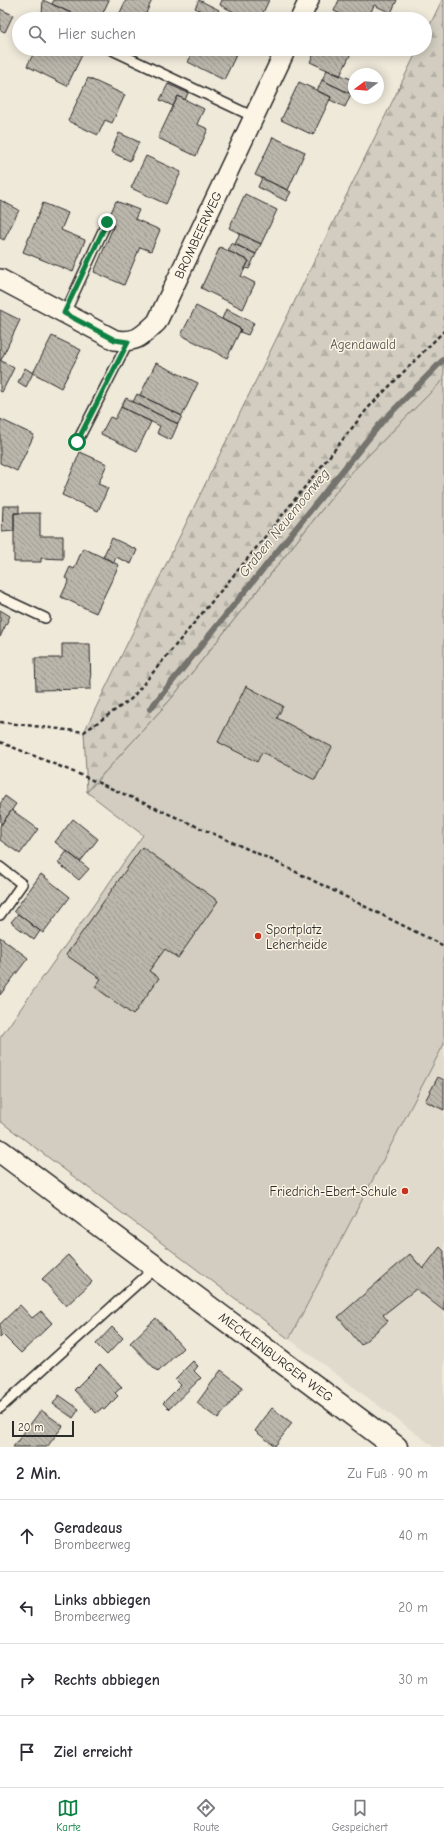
<!DOCTYPE html>
<html lang="de">
<head>
<meta charset="utf-8">
<style>
	:root { --surface:#fff; --page:#f2f2f3; --text:#2b2b33; --muted:#7c7c81; --line:#e1e1e2; --accent:#0b8043 }
	body { margin:0; font-family:"Comic Neue",sans-serif; background:var(--page); color:var(--text) }
	.compass { position:absolute; left:348px; top:68px; width:36px; height:36px; border-radius:50%; background:var(--surface); box-shadow:0 2px 10px #0003; rotate:254deg }
	.scale { position:absolute; left:12px; bottom:10px; width:62px; box-sizing:border-box; padding-left:4px; border:2px solid #2b2b2b; border-top:0; font-size:11px; line-height:14px; white-space:nowrap; color:#2b2b2b; -webkit-text-stroke:3px #fcf5e5; paint-order:stroke }
	.stop { position:absolute; width:12px; height:12px; margin:-9px; border:3px solid #0b8043; border-radius:50%; background:#fff }
	.stop.end { background:#0b8043; border-color:#fff; box-shadow:0 1px 4px #0008 }
	.list { margin:0; padding:0; list-style:none }
	h2 { display:flex; justify-content:space-between; align-items:center; height:52px; margin:0; padding:0 16px; font-size:17px }
	h2 small { font-size:13px; font-weight:400; color:var(--muted) }
	.list li { display:grid; grid-template-columns:26px 1fr auto; gap:12px; align-items:center; box-sizing:border-box; height:72px; padding:0 16px; border-top:1px solid var(--line) }
	.list b { display:block; font-size:15px; white-space:nowrap }
	.list p { margin:0; font-size:13px; white-space:nowrap; color:var(--muted) }
	.list em { font-size:13px; font-style:normal; color:var(--muted) }
	.icon { flex:none; width:22px; height:22px; fill:none; stroke:currentColor; stroke-width:2; stroke-linecap:round; stroke-linejoin:round }
	.map { position:relative; flex:none; width:444px; height:1447px; overflow:hidden }
	.search { position:absolute; background:var(--surface); box-shadow:0 2px 10px #0003; left:12px; right:12px; top:12px; height:44px; display:flex; align-items:center; gap:10px; box-sizing:border-box; padding:0 14px; border-radius:22px; color:var(--muted); font-size:15px }
	.sheet { height:340px; background:var(--surface) }
	nav { display:flex; justify-content:space-around; align-items:center; box-sizing:border-box; height:56px; border-top:1px solid var(--line); background:var(--surface); font-size:11px; color:var(--muted) }
	nav a { display:grid; justify-items:center; gap:2px }
	nav .on { color:var(--accent) }
	.map>svg:first-child { display:block }
	.built { fill:#e0dacc }
	.forest { fill:url(#forest-firs); stroke:#7e7c76 }
	.pitch { fill:#d2cdc0; stroke:#7e7c76 }
	.lines { fill:none; stroke-linecap:round; stroke-linejoin:round }
	.stream { stroke:#75736d; stroke-width:6 }
	.building { fill:url(#building-back-hatch); stroke:#2b2b2b }
	.lane-casing { stroke:#2b2b2b; stroke-width:12 }
	.street-casing { stroke:#2b2b2b; stroke-width:22 }
	.secondary-casing { stroke:#2b2b2b; stroke-width:25 }
	.path { stroke:#2b2b2b; stroke-width:2.5; stroke-dasharray:4 3; stroke-linecap:butt }
	.lane { stroke:#fcf5e5; stroke-width:9 }
	.street { stroke:#fcf5e5; stroke-width:19 }
	.secondary { stroke:#fcf5e5; stroke-width:22 }
	.route { stroke:#0b8043; stroke-width:5 }
	.poi-dot { fill:#c8321e; stroke:#fcf5e5; stroke-width:1.5 }
	.labels { text-anchor:middle; dominant-baseline:central; stroke-width:3; stroke-linejoin:round; paint-order:stroke }
	.street-label { font-size:13px; fill:#2b2b2b; stroke:#fcf5e5 }
	.park-label { font-size:13px; fill:#555450; stroke:#fcf5e5 }
	.poi-label { font-size:13px; fill:#2b2b2b; stroke:#fcf5e5; text-anchor:start }
	.water-label { font-size:14px; font-style:italic; fill:#565552; stroke:#fcf5e5 }
</style>
</head>
<body>
<div class="map">
<svg width="444" height="1447" viewBox="0 0 444 1447">
	<defs>
		<pattern id="forest-firs" width="22" height="20" patternUnits="userSpaceOnUse"><rect width="22" height="20" fill="#d2cdc0"/><path d="M5 1l3.5 6h-7zM16 11l3.5 6h-7z" fill="#b4b0a5"/></pattern>
		<pattern id="building-back-hatch" width="6" height="6" patternUnits="userSpaceOnUse"><rect width="6" height="6" fill="#bcb7ac"/><path d="M-1 5l2 2M0 0l6 6M5-1l2 2" fill="none" stroke="#99958c"/></pattern>
	</defs>
	<rect width="100%" height="100%" fill="#efe9da"/>
	<filter id="ink" filterUnits="userSpaceOnUse"><feTurbulence type="fractalNoise" baseFrequency=".025" numOctaves="2"/><feDisplacementMap in="SourceGraphic" scale="8" xChannelSelector="R" yChannelSelector="G"/><feConvolveMatrix kernelMatrix="1 2 1 2 8 2 1 2 1" color-interpolation-filters="sRGB"/></filter>
	<g filter="url(#ink)">
		<!-- built -->
		<path class="built" d="M 444,1044 L 444,1447 L 434,1447 L 289,1339 Z"/>
		<!-- forest -->
		<path class="forest" d="M 442,0 L 444,0 L 444,379 L 352,472 L 171,699 L 87,792 L 84,732 L 418,49 L 425,49 L 425,35 Z"/>
		<!-- pitch -->
		<path class="pitch" d="M 444,379 L 444,1044 L 289,1339 L 0,1121 L 0,1038 L 143,835 L 87,792 L 171,699 L 352,472 Z"/>
		<g class="lines">
			<!-- stream -->
			<path class="stream" d="M 150,709 L 381,423 L 444,359"/>
		</g>
		<!-- building -->
		<path class="building" d="M 43,0 L 73,14 L 71,19 L 50,19 L 42,15 Z
			M 54,0 L 109,0 L 100,19 L 84,19 L 52,4 Z
			M 126,0 L 152,0 L 146,13 L 158,19 L 117,19 Z
			M 199,0 L 219,10 L 215,18 L 195,8 Z
			M 222,0 L 269,0 L 260,19 L 248,19 L 220,5 Z
			M 339,0 L 397,0 L 391,13 L 374,5 L 368,19 L 352,19 L 334,11 Z
			M 0,9 L 13,15 L 5,32 L 0,30 Z
			M 197,10 L 215,18 L 216,19 L 193,19 Z
			M 36,49 L 68,49 L 82,55 L 67,86 L 27,66 Z
			M 194,49 L 239,49 L 224,80 L 188,62 Z
			M 316,49 L 353,49 L 340,76 L 310,62 Z
			M 327,70 L 354,80 L 354,87 L 351,94 L 322,80 Z
			M 88,78 L 125,95 L 112,123 L 105,120 L 98,135 L 68,121 Z
			M 322,80 L 351,94 L 345,107 L 330,100 L 331,97 L 317,91 Z
			M 299,82 L 331,97 L 313,135 L 281,120 Z
			M 168,84 L 188,93 L 185,100 L 178,96 L 173,106 L 160,100 Z
			M 178,96 L 204,109 L 197,124 L 208,129 L 196,156 L 158,138 Z
			M 119,133 L 139,142 L 130,161 L 111,152 Z
			M 273,137 L 305,152 L 288,190 L 255,175 Z
			M 146,156 L 181,172 L 166,204 L 131,188 Z
			M 262,178 L 291,192 L 286,201 L 258,187 Z
			M 245,194 L 277,210 L 261,244 L 229,228 Z
			M 0,200 L 19,210 L 4,240 L 0,238 Z
			M 116,201 L 139,210 L 135,219 L 160,230 L 151,251 L 140,247 L 124,285 L 94,272 L 114,225 L 107,222 Z
			M 43,203 L 68,213 L 61,230 L 85,240 L 73,272 L 23,252 Z
			M 240,234 L 261,244 L 256,254 L 235,244 Z
			M 231,243 L 256,254 L 249,269 L 245,268 L 249,261 L 228,251 Z
			M 220,247 L 249,261 L 241,276 L 255,283 L 243,309 L 201,288 Z
			M 196,306 L 241,329 L 227,358 L 181,335 Z
			M 226,309 L 254,323 L 248,335 L 240,332 L 241,329 L 222,319 Z
			M 0,310 L 20,320 L 1,360 L 0,360 Z
			M 52,336 L 81,350 L 61,388 L 33,373 Z
			M 0,360 L 14,368 L 2,392 L 0,391 Z
			M 156,363 L 198,383 L 182,416 L 140,395 Z
			M 25,368 L 33,373 L 26,387 L 18,382 Z
			M 137,394 L 182,416 L 178,424 L 133,402 Z
			M 126,398 L 178,424 L 171,440 L 157,433 L 160,426 L 121,407 Z
			M 121,407 L 151,422 L 137,451 L 101,434 L 110,417 L 115,419 Z
			M 0,419 L 34,435 L 17,471 L 0,463 Z
			M 80,452 L 107,464 L 98,484 L 108,488 L 98,511 L 62,495 Z
			M 3,506 L 19,506 L 19,513 L 14,513 L 14,531 L 2,532 Z
			M 14,513 L 40,513 L 40,536 L 63,536 L 63,559 L 41,558 L 41,562 L 14,562 Z
			M 112,538 L 137,550 L 131,564 L 116,557 L 114,562 L 103,557 Z
			M 83,548 L 119,565 L 96,613 L 61,597 L 69,580 L 65,578 L 70,567 L 74,569 Z
			M 0,610 L 10,616 L 0,637 Z
			M 62,644 L 90,644 L 91,689 L 36,690 L 35,658 L 62,658 Z
			M 246,686 L 283,706 L 277,718 L 332,747 L 315,780 L 262,752 L 257,762 L 218,742 Z
			M 5,796 L 16,804 L 1,825 L 0,804 Z
			M 12,810 L 38,829 L 20,854 L 0,840 L 0,826 Z
			M 73,819 L 98,839 L 80,862 L 55,842 Z
			M 142,847 L 218,901 L 178,958 L 165,949 L 149,971 L 159,978 L 133,1015 L 95,987 L 101,979 L 66,955 Z
			M 67,851 L 89,869 L 79,880 L 58,863 Z
			M 41,874 L 70,897 L 43,933 L 14,911 Z
			M 18,914 L 40,931 L 34,940 L 11,922 Z
			M 0,937 L 28,958 L 0,995 Z
			M 438,1077 L 444,1080 L 444,1110 L 425,1101 Z
			M 440,1247 L 444,1251 L 444,1311 L 416,1289 L 383,1315 L 388,1321 L 361,1345 L 338,1317 L 410,1254 L 423,1269 Z
			M 68,1255 L 92,1282 L 66,1306 L 42,1279 Z
			M 20,1305 L 32,1318 L 41,1311 L 52,1323 L 21,1353 L 3,1335 L 0,1338 L 0,1324 Z
			M 156,1318 L 183,1348 L 158,1372 L 130,1343 Z
			M 112,1327 L 123,1338 L 107,1355 L 96,1344 Z
			M 193,1361 L 198,1366 L 194,1371 L 201,1378 L 169,1409 L 163,1403 L 181,1385 L 175,1379 Z
			M 100,1364 L 122,1387 L 115,1393 L 118,1396 L 104,1410 L 102,1408 L 96,1413 L 74,1390 Z
			M 221,1370 L 243,1387 L 218,1419 L 197,1403 Z
			M 59,1395 L 79,1409 L 73,1418 L 53,1404 Z
			M 272,1408 L 292,1423 L 275,1446 L 255,1431 Z
			M 41,1410 L 63,1426 L 47,1447 L 13,1447 Z"/>
		<g class="lines">
			<defs>
				<path id="lane" d="M 110,49 L 254,117
					M 65,313 L 107,222
					M 77,442 L 128,342
					M 0,597 L 45,618
					M 0,867 L 22,884 L 0,915
					M 0,1408 L 156,1267"/>
				<path id="street" d="M 300,19 L 309,0
					M 0,279 L 115,340 C 137,343 142,336 157,322 L 286,49"/>
				<path id="secondary" d="M 0,1151 L 396,1447"/>
			</defs>
			<!-- lane casing -->
			<use href="#lane" class="lane-casing"/>
			<!-- street casing -->
			<use href="#street" class="street-casing"/>
			<!-- secondary casing -->
			<use href="#secondary" class="secondary-casing"/>
			<!-- path -->
			<path class="path" d="M 0,722 L 84,732 L 131,699 L 248,558 L 368,408 L 444,331
				M 0,742 L 81,775 L 270,859 L 444,946"/>
			<!-- lane -->
			<use href="#lane" class="lane"/>
			<!-- street -->
			<use href="#street" class="street"/>
			<!-- secondary -->
			<use href="#secondary" class="secondary"/>
		</g>
	</g>
	<g class="lines" filter="url(#ink)">
		<!-- route -->
		<path class="route" d="M 77,442 L 128,342 L 115,340 L 64,313 L 107,222"/>
	</g>
	<!-- markers -->
	<g class="poi-dot">
		<circle cx="258" cy="936" r="4"/>
		<circle cx="405" cy="1191" r="4"/>
	</g>
	<g class="labels">
		<!-- street labels -->
		<g class="street-label">
			<text transform="translate(198 235) rotate(-65)">BROMBEERWEG</text>
			<text transform="translate(276 1357) rotate(37)">MECKLENBURGER WEG</text>
		</g>
		<!-- park labels -->
		<g class="park-label">
			<text x="363" y="344">Agendawald</text>
		</g>
		<!-- poi labels -->
		<g class="poi-label">
			<text x="266" y="929">Sportplatz<tspan x="266" dy="15">Leherheide</tspan></text>
			<text x="397" y="1191" text-anchor="end">Friedrich-Ebert-Schule</text>
		</g>
		<!-- water labels -->
		<g class="water-label">
			<text transform="translate(284 523) rotate(-51)">Graben Neuemoorweg</text>
		</g>
	</g>
</svg>
<svg class="compass" viewBox="-18 -18 36 36"><path d="M0-13l5 13h-10z" fill="#e53935"/><path d="M0 13l5-13h-10z" fill="#7c7c81"/></svg>
<div class="scale">20 m</div>
<div class="stop" style="left:77px;top:442px"></div>
<div class="stop end" style="left:107px;top:222px"></div>
<div class="search"><svg class="icon" aria-label="search" viewBox="0 0 24 24"><circle cx="10" cy="10" r="6"/><path d="M15 15l6 6"/></svg>Hier suchen</div>
</div>
<section class="sheet">
<h2>2 Min.<small>Zu Fuß · 90 m</small></h2>
<ul class="list">
<li><svg class="icon" aria-label="ahead" viewBox="0 0 24 24"><path d="M12 20V5M6 11l6-6 6 6"/></svg><div><b>Geradeaus</b><p>Brombeerweg</p></div><em>40 m</em></li>
<li><svg class="icon" aria-label="left" viewBox="0 0 24 24"><path d="M17 20v-9H6M10 6l-5 5 5 5"/></svg><div><b>Links abbiegen</b><p>Brombeerweg</p></div><em>20 m</em></li>
<li><svg class="icon" aria-label="right" viewBox="0 0 24 24"><path d="M7 20v-9h11M14 6l5 5-5 5"/></svg><div><b>Rechts abbiegen</b></div><em>30 m</em></li>
<li><svg class="icon" aria-label="arrive" viewBox="0 0 24 24"><path d="M6 21V4h12l-3 4 3 4H6"/></svg><div><b>Ziel erreicht</b></div></li>
</ul>
</section>
<nav>
<a class="on"><svg class="icon" aria-label="map" viewBox="0 0 24 24"><path d="M3 6l6-2 6 2 6-2v14l-6 2-6-2-6 2zM9 4v14M15 6v14"/></svg>Karte</a>
<a><svg class="icon" aria-label="directions" viewBox="0 0 24 24"><path d="M12 3l9 9-9 9-9-9zM9 14v-3h6M13 9l2 2-2 2"/></svg>Route</a>
<a><svg class="icon" aria-label="saved" viewBox="0 0 24 24"><path d="M7 4h10v16l-5-4-5 4z"/></svg>Gespeichert</a>
</nav>
</body>
</html>
